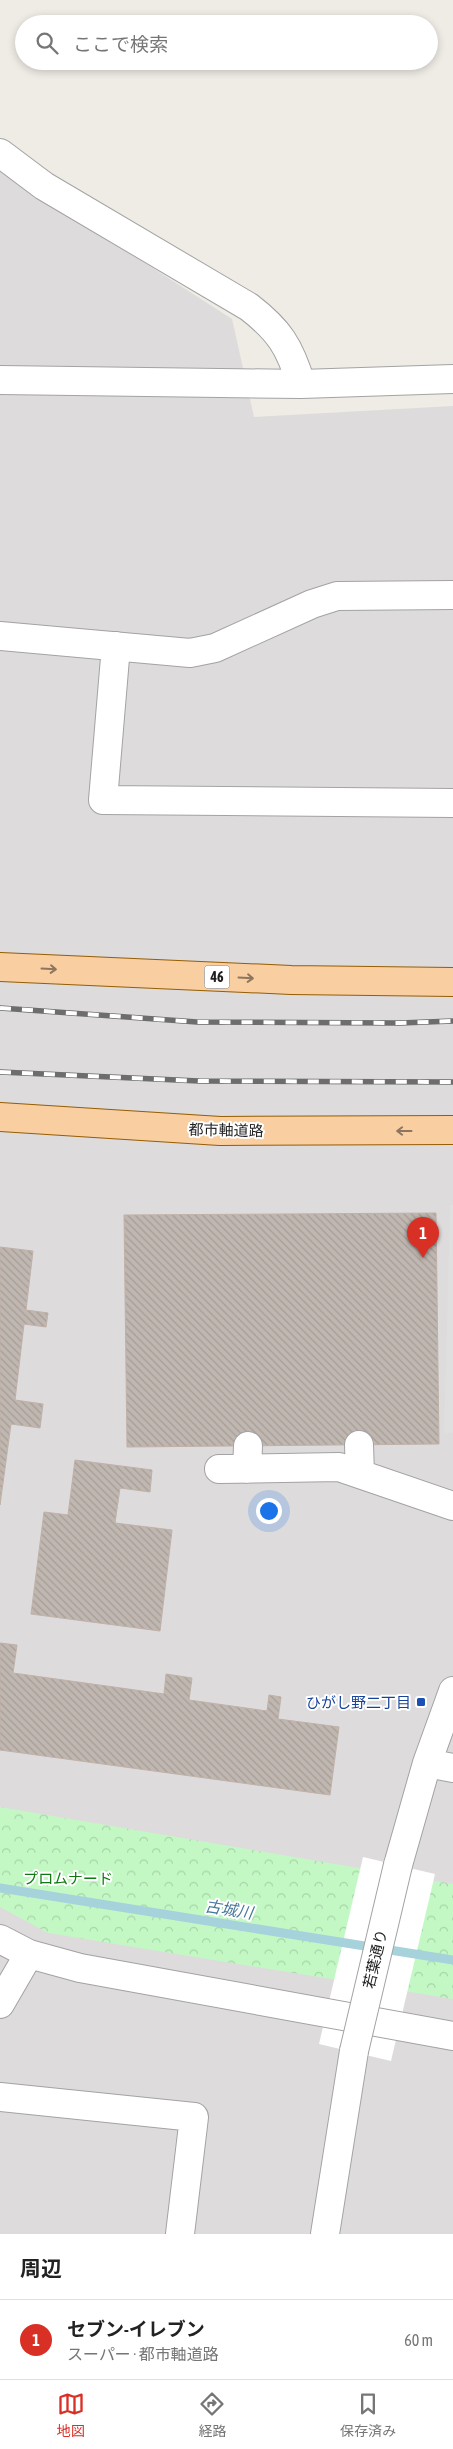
<!DOCTYPE html>
<html lang="ja">
<head>
<meta charset="utf-8">
<style>
	:root { --surface:#fff; --page:#f2f2f2; --text:#222; --muted:#767676; --line:#e0e0e0; --accent:#d93025 }
	body { margin:0; font-family:"Asap Condensed","Noto Sans JP",sans-serif; background:var(--page); color:var(--text) }
	.you { position:absolute; left:268px; top:1510px; width:18px; height:18px; margin:-12px; border:4px solid #fff; border-radius:50%; background:#1a73e8; box-shadow:0 0 0 8px #1a73e833 }
	.badge { display:grid; place-items:center; width:32px; height:32px; border-radius:50%; background:var(--accent); color:#fff; font-size:16px; font-weight:700 }
	.pin { position:absolute; translate:-50% -41px; filter:drop-shadow(0 1px 2px #0008) }
	.pin::after { content:''; position:absolute; top:26px; width:18px; height:15px; background:inherit; clip-path:polygon(0 0,100% 0,50% 100%) }
	.list { margin:0; padding:0; list-style:none }
	h2 { display:flex; justify-content:space-between; align-items:center; height:65px; margin:0; padding:0 20px; font-size:21px }
	h2 small { font-size:16px; font-weight:400; color:var(--muted) }
	.list li { display:grid; grid-template-columns:32px 1fr auto; gap:15px; align-items:center; box-sizing:border-box; height:80px; padding:0 20px; border-top:1px solid var(--line) }
	.list b { display:block; font-size:19px; white-space:nowrap }
	.list p { margin:0; font-size:16px; white-space:nowrap; color:var(--muted) }
	.list em { font-size:16px; font-style:normal; color:var(--muted) }
	.icon { flex:none; width:28px; height:28px; fill:none; stroke:currentColor; stroke-width:2; stroke-linecap:round; stroke-linejoin:round }
	.map { position:relative; flex:none; width:453px; height:2234px; overflow:hidden }
	.search { position:absolute; background:var(--surface); box-shadow:0 2px 8px #0003; left:15px; right:15px; top:15px; height:55px; display:flex; align-items:center; gap:12px; box-sizing:border-box; padding:0 18px; border-radius:28px; color:var(--muted); font-size:19px }
	.sheet { height:145px; background:var(--surface) }
	nav { display:flex; justify-content:space-around; align-items:center; box-sizing:border-box; height:70px; border-top:1px solid var(--line); background:var(--surface); font-size:14px; color:var(--muted) }
	nav a { display:grid; justify-items:center; gap:2px }
	nav .on { color:var(--accent) }
	.map>svg:first-child { display:block }
	.residential { fill:#dddbdc }
	.park { fill:url(#park-crowns) }
	.parking { fill:#dfdfdf }
	.pier { fill:#fff }
	.lines { fill:none; stroke-linecap:round; stroke-linejoin:round }
	.stream { stroke:#a6d2dc; stroke-width:9 }
	.building { fill:url(#building-back-hatch); stroke:#c0b1a8 }
	.minor-casing { stroke:#a3a3a3; stroke-width:30 }
	.major-casing { stroke:#955d04; stroke-width:30 }
	.minor { stroke:#fff; stroke-width:28 }
	.major { stroke:#f9cea0; stroke-width:28 }
	.rail-casing { stroke:#6d6d6d; stroke-width:5.5 }
	.rail { stroke:#fff; stroke-width:4; stroke-dasharray:11; stroke-linecap:butt }
	.minor-bridge-casing { stroke:#a3a3a3; stroke-width:30; stroke-linecap:butt }
	.minor-bridge { stroke:#fff; stroke-width:28 }
	.oneway { stroke:#8c7660 }
	.transit-dot { fill:#1a4fb4; stroke:#fff; stroke-width:2 }
	.labels { text-anchor:middle; dominant-baseline:central; stroke-width:4; stroke-linejoin:round; paint-order:stroke }
	.shield { fill:#fff; stroke:#626262; stroke-width:1 }
	.shield-label { font-size:14px; font-weight:bold; fill:#1f1f1f }
	.street-label { font-size:15px; fill:#1f1f1f; stroke:#fff }
	.transit-label { font-size:15px; fill:#164399; stroke:#fff; text-anchor:end }
	.park-label { font-size:15px; fill:#0f7a12; stroke:#fff }
	.water-label { font-size:16px; font-style:italic; fill:#47779c; stroke:#fff }
</style>
</head>
<body>
<div class="map">
<svg width="453" height="2234" viewBox="0 0 453 2234">
	<defs>
		<pattern id="park-crowns" width="20" height="18" patternUnits="userSpaceOnUse" patternTransform="scale(1.25)"><rect width="20" height="18" fill="#c3f8c4"/><path d="M2 6a3 3 0 1 1 6 0M12 15a3 3 0 1 1 6 0" fill="none" stroke="#a7d4a8"/></pattern>
		<pattern id="building-back-hatch" width="6" height="6" patternUnits="userSpaceOnUse" patternTransform="scale(1.25)"><rect width="6" height="6" fill="#c0b7b1"/><path d="M-1 5l2 2M0 0l6 6M5-1l2 2" fill="none" stroke="#a59d98"/></pattern>
	</defs>
	<rect width="100%" height="100%" fill="#efebe5"/>
	<!-- residential -->
	<path class="residential" d="M 0,170 L 232,319 L 254,417 L 453,406 L 453,2234 L 0,2234 Z"/>
	<!-- park -->
	<path class="park" d="M 0,1807 L 453,1884 L 453,1999 L 48,1933 L 0,1907 Z"/>
	<!-- parking -->
	<path class="parking" d="M 450,1205 L 453,1205 L 453,1433 L 444,1434 Z"/>
	<!-- pier -->
	<path class="pier" d="M 363,1857 L 435,1874 L 391,2061 L 319,2044 Z"/>
	<g class="lines">
		<!-- stream -->
		<path class="stream" d="M 0,1888 L 453,1960"/>
	</g>
	<!-- building -->
	<path class="building" d="M 436,1213 L 439,1444 L 127,1447 L 124,1215 Z
		M 0,1247 L 33,1251 L 26,1310 L 48,1313 L 46,1327 L 24,1324 L 15,1400 L 43,1404 L 40,1428 L 11,1424 L 0,1505 Z
		M 75,1460 L 152,1470 L 150,1492 L 120,1488 L 115,1523 L 172,1530 L 160,1631 L 31,1614 L 44,1512 L 68,1515 Z
		M 0,1643 L 17,1645 L 13,1673 L 164,1694 L 166,1674 L 192,1678 L 189,1700 L 267,1711 L 269,1695 L 281,1697 L 278,1719 L 339,1727 L 330,1795 L 0,1750 Z"/>
	<g class="lines">
		<defs>
			<path id="minor" d="M 0,153 L 44,186 L 249,307 C 279,330 290,347 301,384
				M 0,380 L 301,384 L 453,379
				M 0,636 L 190,653 L 215,648 L 312,604 L 337,596 L 453,595
				M 116,646 L 103,800 L 453,803
				M 359,1445 L 360,1474
				M 219,1469 L 339,1467 L 453,1506
				M 247,1469 L 248,1446
				M 427,1763 L 453,1768
				M 398,1865 L 427,1763 L 453,1691
				M 0,1939 L 29,1954 L 80,1968 L 453,2036
				M 0,2004 L 29,1954
				M 0,2097 L 194,2117 L 180,2234
				M 325,2234 L 354,2051"/>
			<path id="major" d="M 0,967 L 291,980 L 453,982
				M 0,1117 L 220,1131 L 453,1130"/>
		</defs>
		<!-- minor casing -->
		<use href="#minor" class="minor-casing"/>
		<!-- major casing -->
		<use href="#major" class="major-casing"/>
		<!-- minor -->
		<use href="#minor" class="minor"/>
		<!-- major -->
		<use href="#major" class="major"/>
		<defs>
			<path id="rail" d="M 0,1008 L 197,1022 L 400,1023 L 453,1021
				M 0,1072 L 199,1081 L 453,1082"/>
		</defs>
		<!-- rail casing -->
		<use href="#rail" class="rail-casing"/>
		<!-- rail -->
		<use href="#rail" class="rail"/>
		<defs>
			<path id="minor-bridge" d="M 354,2051 L 398,1865"/>
		</defs>
		<!-- minor-bridge casing -->
		<use href="#minor-bridge" class="minor-bridge-casing"/>
		<!-- minor-bridge -->
		<use href="#minor-bridge" class="minor-bridge"/>
	</g>
	<!-- one-way arrows -->
	<defs><path id="oneway-shaft" d="M-6 0H5M1.5-3L5.5 0L1.5 3" fill="none" stroke-width="1.6" stroke-linecap="round" stroke-linejoin="round" transform="scale(1.25)"/></defs>
	<g class="oneway">
		<use href="#oneway-shaft" transform="translate(49 969) rotate(3)"/>
		<use href="#oneway-shaft" transform="translate(246 978) rotate(3)"/>
		<use href="#oneway-shaft" transform="translate(404 1131) rotate(180)"/>
	</g>
	<!-- markers -->
	<rect class="transit-dot" x="416" y="1697" width="10" height="10" rx="2.5"/>
	<g class="labels">
		<!-- shield labels -->
		<rect class="shield" x="204.5" y="965.5" width="25" height="23" rx="4"/>
		<g class="shield-label">
			<text x="217" y="977">46</text>
		</g>
		<!-- street labels -->
		<g class="street-label">
			<text transform="translate(226 1130) rotate(1)">都市軸道路</text>
			<text transform="translate(375 1959) rotate(-77)">若葉通り</text>
		</g>
		<!-- transit labels -->
		<g class="transit-label">
			<text x="411" y="1702">ひがし野二丁目</text>
		</g>
		<!-- park labels -->
		<g class="park-label">
			<text x="68" y="1878">プロムナード</text>
		</g>
		<!-- water labels -->
		<g class="water-label">
			<text transform="translate(229 1909) rotate(9)">古城川</text>
		</g>
	</g>
</svg>
<div class="you"></div>
<div class="pin badge" style="left:423px;top:1258px">1</div>
<div class="search"><svg class="icon" aria-label="search" viewBox="0 0 24 24"><circle cx="10" cy="10" r="6"/><path d="M15 15l6 6"/></svg>ここで検索</div>
</div>
<section class="sheet">
<h2>周辺<small></small></h2>
<ul class="list">
<li><span class="badge">1</span><div><b>セブン-イレブン</b><p>スーパー · 都市軸道路</p></div><em>60 m</em></li>
</ul>
</section>
<nav>
<a class="on"><svg class="icon" aria-label="map" viewBox="0 0 24 24"><path d="M3 6l6-2 6 2 6-2v14l-6 2-6-2-6 2zM9 4v14M15 6v14"/></svg>地図</a>
<a><svg class="icon" aria-label="directions" viewBox="0 0 24 24"><path d="M12 3l9 9-9 9-9-9zM9 14v-3h6M13 9l2 2-2 2"/></svg>経路</a>
<a><svg class="icon" aria-label="saved" viewBox="0 0 24 24"><path d="M7 4h10v16l-5-4-5 4z"/></svg>保存済み</a>
</nav>
</body>
</html>
